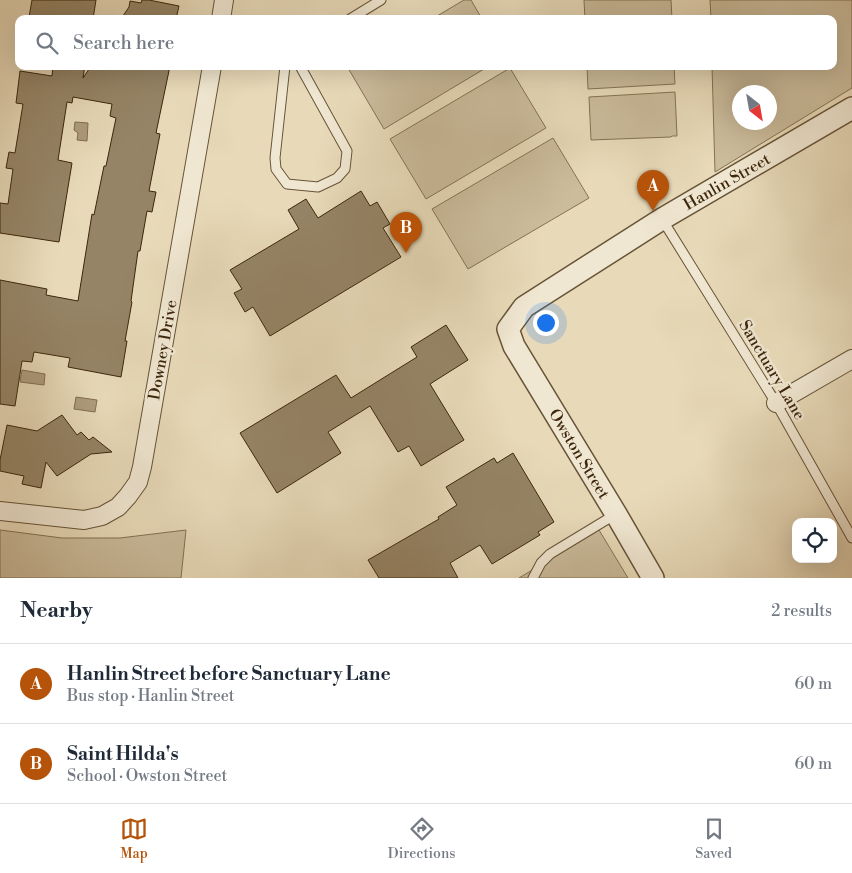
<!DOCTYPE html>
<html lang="en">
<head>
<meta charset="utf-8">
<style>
	:root { --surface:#fff; --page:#f6f6f7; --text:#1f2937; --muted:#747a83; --line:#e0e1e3; --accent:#b45309 }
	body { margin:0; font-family:"Libre Bodoni",serif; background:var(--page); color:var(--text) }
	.controls { position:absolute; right:15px; bottom:15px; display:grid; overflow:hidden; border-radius:10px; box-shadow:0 5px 20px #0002 }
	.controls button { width:45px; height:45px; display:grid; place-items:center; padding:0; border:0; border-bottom:1px solid var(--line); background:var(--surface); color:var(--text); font:25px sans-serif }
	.compass { position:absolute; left:732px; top:85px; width:45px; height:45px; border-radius:50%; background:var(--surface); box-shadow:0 5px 20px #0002; rotate:149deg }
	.you { position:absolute; left:545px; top:322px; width:18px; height:18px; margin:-12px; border:4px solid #fff; border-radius:50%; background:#1a73e8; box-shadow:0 0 0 8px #1a73e833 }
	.badge { display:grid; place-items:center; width:32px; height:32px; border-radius:50%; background:var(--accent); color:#fff; font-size:16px; font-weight:700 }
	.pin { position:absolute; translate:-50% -41px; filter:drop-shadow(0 1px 2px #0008) }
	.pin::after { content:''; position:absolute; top:26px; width:18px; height:15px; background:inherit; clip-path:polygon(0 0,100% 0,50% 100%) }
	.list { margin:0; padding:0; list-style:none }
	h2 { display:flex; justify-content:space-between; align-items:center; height:65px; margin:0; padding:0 20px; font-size:21px }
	h2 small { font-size:16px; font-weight:400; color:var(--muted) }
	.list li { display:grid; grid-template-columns:32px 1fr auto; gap:15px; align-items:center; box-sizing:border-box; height:80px; padding:0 20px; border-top:1px solid var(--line) }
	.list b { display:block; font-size:19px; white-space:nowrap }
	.list p { margin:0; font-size:16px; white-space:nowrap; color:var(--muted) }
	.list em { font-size:16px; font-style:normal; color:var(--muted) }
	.icon { flex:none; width:28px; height:28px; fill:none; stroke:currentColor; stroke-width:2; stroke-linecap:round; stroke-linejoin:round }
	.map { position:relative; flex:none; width:852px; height:578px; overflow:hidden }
	.search { position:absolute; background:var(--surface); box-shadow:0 5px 20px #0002; left:15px; right:15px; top:15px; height:55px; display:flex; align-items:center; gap:12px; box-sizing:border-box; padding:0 18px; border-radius:10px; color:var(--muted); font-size:19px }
	.sheet { height:225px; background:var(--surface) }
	nav { display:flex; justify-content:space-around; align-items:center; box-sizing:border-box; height:70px; border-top:1px solid var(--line); background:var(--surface); font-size:14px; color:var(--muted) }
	nav a { display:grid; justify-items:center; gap:2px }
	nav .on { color:var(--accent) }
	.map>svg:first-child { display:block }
	.green { fill:#cbbc9c; stroke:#847254; fill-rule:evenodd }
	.water { fill:#ae9d7e; stroke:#806e50 }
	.building { fill:#958466; stroke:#3c270c }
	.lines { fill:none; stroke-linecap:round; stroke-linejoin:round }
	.service-casing { stroke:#675437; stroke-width:11 }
	.minor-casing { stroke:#675437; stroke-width:20 }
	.tertiary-casing { stroke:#675437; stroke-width:24 }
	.service { stroke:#f0e7d2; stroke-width:9 }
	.minor { stroke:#f0e7d2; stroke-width:18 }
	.tertiary { stroke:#f0e7d2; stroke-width:21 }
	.labels { text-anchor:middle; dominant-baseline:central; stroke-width:5; stroke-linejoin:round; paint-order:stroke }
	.street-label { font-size:16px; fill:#3c270c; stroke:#f0e7d2 }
</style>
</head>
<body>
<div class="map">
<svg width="852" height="578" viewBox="0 0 852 578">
	<rect width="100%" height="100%" fill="#e8dab9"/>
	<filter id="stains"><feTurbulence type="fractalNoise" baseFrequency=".004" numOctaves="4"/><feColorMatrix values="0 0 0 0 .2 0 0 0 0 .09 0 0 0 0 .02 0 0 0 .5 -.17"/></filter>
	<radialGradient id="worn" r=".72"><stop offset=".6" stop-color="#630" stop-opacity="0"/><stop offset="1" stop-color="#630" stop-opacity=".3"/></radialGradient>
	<!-- green -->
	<path class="green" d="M 464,0 L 471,0 L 482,19 L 432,19 Z
		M 584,0 L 671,0 L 672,19 L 585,19 Z
		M 710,0 L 852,0 L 852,88 L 715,172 L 712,66 L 833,66 L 833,19 L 711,19 ZM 740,92 L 770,92 L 770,122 L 740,122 Z
		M 352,66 L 489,66 L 384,129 L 348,68 Z
		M 587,66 L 674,66 L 675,84 L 588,89 Z
		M 510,68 L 546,128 L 426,199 L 390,139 Z
		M 675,92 L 677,136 L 672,136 L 671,137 L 591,140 L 589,97 Z
		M 553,138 L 589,198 L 468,269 L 432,209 Z
		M 0,530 L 62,538 L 120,538 L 186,530 L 181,578 L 0,578 Z
		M 599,530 L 628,578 L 519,578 Z"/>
	<!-- water -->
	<path class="water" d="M 75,122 L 88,123 L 87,141 L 77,140 L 78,133 L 74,130 Z
		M 22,370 L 45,374 L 44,385 L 20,382 Z
		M 76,397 L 97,400 L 95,412 L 74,409 Z"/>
	<!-- building -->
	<path class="building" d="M 32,0 L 96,0 L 93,19 L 39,19 L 29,17 Z
		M 142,0 L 149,0 L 179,6 L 176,19 L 121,19 L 129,7 L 130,1 L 141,3 Z
		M 53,66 L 85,66 L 83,78 L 91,66 L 170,66 L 156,133 L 160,134 L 149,191 L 156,192 L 152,212 L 147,211 L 140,251 L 138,251 L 131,301 L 132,302 L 125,341 L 127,341 L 121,377 L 68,367 L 70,358 L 34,352 L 32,362 L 22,361 L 15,406 L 0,404 L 0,280 L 47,289 L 46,295 L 78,301 L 92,214 L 94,215 L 104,166 L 106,166 L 116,118 L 110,116 L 112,104 L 73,97 L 72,103 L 67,102 L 58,160 L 72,163 L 59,242 L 0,233 L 0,203 L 8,204 L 13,169 L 6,168 L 9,152 L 15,153 L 23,104 L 16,103 L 20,71 L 52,76 Z
		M 361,191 L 370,206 L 377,202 L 390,224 L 383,228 L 401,257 L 270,336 L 253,307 L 245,312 L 234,293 L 242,289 L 230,270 L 299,229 L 288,210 L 306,199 L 318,218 Z
		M 446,325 L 468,360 L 430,384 L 464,440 L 421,466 L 409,446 L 398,452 L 370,406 L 328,432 L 341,453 L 277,493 L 240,433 L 336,375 L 351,398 L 417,357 L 411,347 Z
		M 62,415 L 77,435 L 81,432 L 89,440 L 93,437 L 112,452 L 91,454 L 57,476 L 46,462 L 41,488 L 22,484 L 24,476 L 0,471 L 0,460 L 7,425 L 37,431 Z
		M 513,453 L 554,522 L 538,532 L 540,535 L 492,564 L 480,545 L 450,563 L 458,578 L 379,578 L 368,560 L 439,519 L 438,517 L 457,505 L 446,487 L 494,458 L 497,463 Z"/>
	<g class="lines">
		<defs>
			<path id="service" d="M 350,19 L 381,0
				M 285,66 L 275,158 L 276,169 L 287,184 L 318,187 L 337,178 L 345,169 L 347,151 L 300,66
				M 662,219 L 776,403 L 852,538
				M 533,578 L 541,563 L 550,554 L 616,514"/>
			<path id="minor" d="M 221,19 L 224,0
				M 776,403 L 852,359
				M 0,511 L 84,520 L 102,516 L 118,507 L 128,496 L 138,482 L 142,467 L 212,66"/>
			<path id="tertiary" d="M 653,578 L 616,514 L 514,346 L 508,329 L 524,307 L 662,219 L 852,108"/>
		</defs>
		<!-- service casing -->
		<use href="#service" class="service-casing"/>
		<!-- minor casing -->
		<use href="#minor" class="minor-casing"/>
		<!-- tertiary casing -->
		<use href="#tertiary" class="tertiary-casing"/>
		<!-- service -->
		<use href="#service" class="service"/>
		<!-- minor -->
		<use href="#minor" class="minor"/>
		<!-- tertiary -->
		<use href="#tertiary" class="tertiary"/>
	</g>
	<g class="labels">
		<!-- street labels -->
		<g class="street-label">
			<text transform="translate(727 182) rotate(-30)">Hanlin Street</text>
			<text transform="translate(163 350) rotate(-80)">Downey Drive</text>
			<text transform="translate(772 370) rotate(59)">Sanctuary Lane</text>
			<text transform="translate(579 454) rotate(59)">Owston Street</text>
		</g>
	</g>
	<rect width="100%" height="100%" filter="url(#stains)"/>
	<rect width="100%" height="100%" fill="url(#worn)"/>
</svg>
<div class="controls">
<button><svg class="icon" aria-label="locate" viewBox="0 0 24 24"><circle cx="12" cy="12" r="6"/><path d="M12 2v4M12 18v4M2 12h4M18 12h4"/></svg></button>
</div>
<svg class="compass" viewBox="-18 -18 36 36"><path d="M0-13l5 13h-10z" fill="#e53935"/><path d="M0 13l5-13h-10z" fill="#747a83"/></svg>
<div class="you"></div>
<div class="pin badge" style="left:653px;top:211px">A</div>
<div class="pin badge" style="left:406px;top:253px">B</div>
<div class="search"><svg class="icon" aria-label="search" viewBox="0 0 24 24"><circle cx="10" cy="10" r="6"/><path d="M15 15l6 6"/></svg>Search here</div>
</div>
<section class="sheet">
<h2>Nearby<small>2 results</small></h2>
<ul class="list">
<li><span class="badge">A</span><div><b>Hanlin Street before Sanctuary Lane</b><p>Bus stop · Hanlin Street</p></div><em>60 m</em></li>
<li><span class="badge">B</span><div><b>Saint Hilda's</b><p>School · Owston Street</p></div><em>60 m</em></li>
</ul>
</section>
<nav>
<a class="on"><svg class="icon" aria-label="map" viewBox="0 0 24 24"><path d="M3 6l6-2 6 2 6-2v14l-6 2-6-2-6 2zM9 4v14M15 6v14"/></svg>Map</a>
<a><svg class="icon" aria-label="directions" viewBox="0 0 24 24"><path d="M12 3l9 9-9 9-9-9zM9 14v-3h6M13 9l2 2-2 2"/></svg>Directions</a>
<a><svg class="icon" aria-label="saved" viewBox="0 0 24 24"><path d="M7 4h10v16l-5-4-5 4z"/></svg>Saved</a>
</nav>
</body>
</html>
